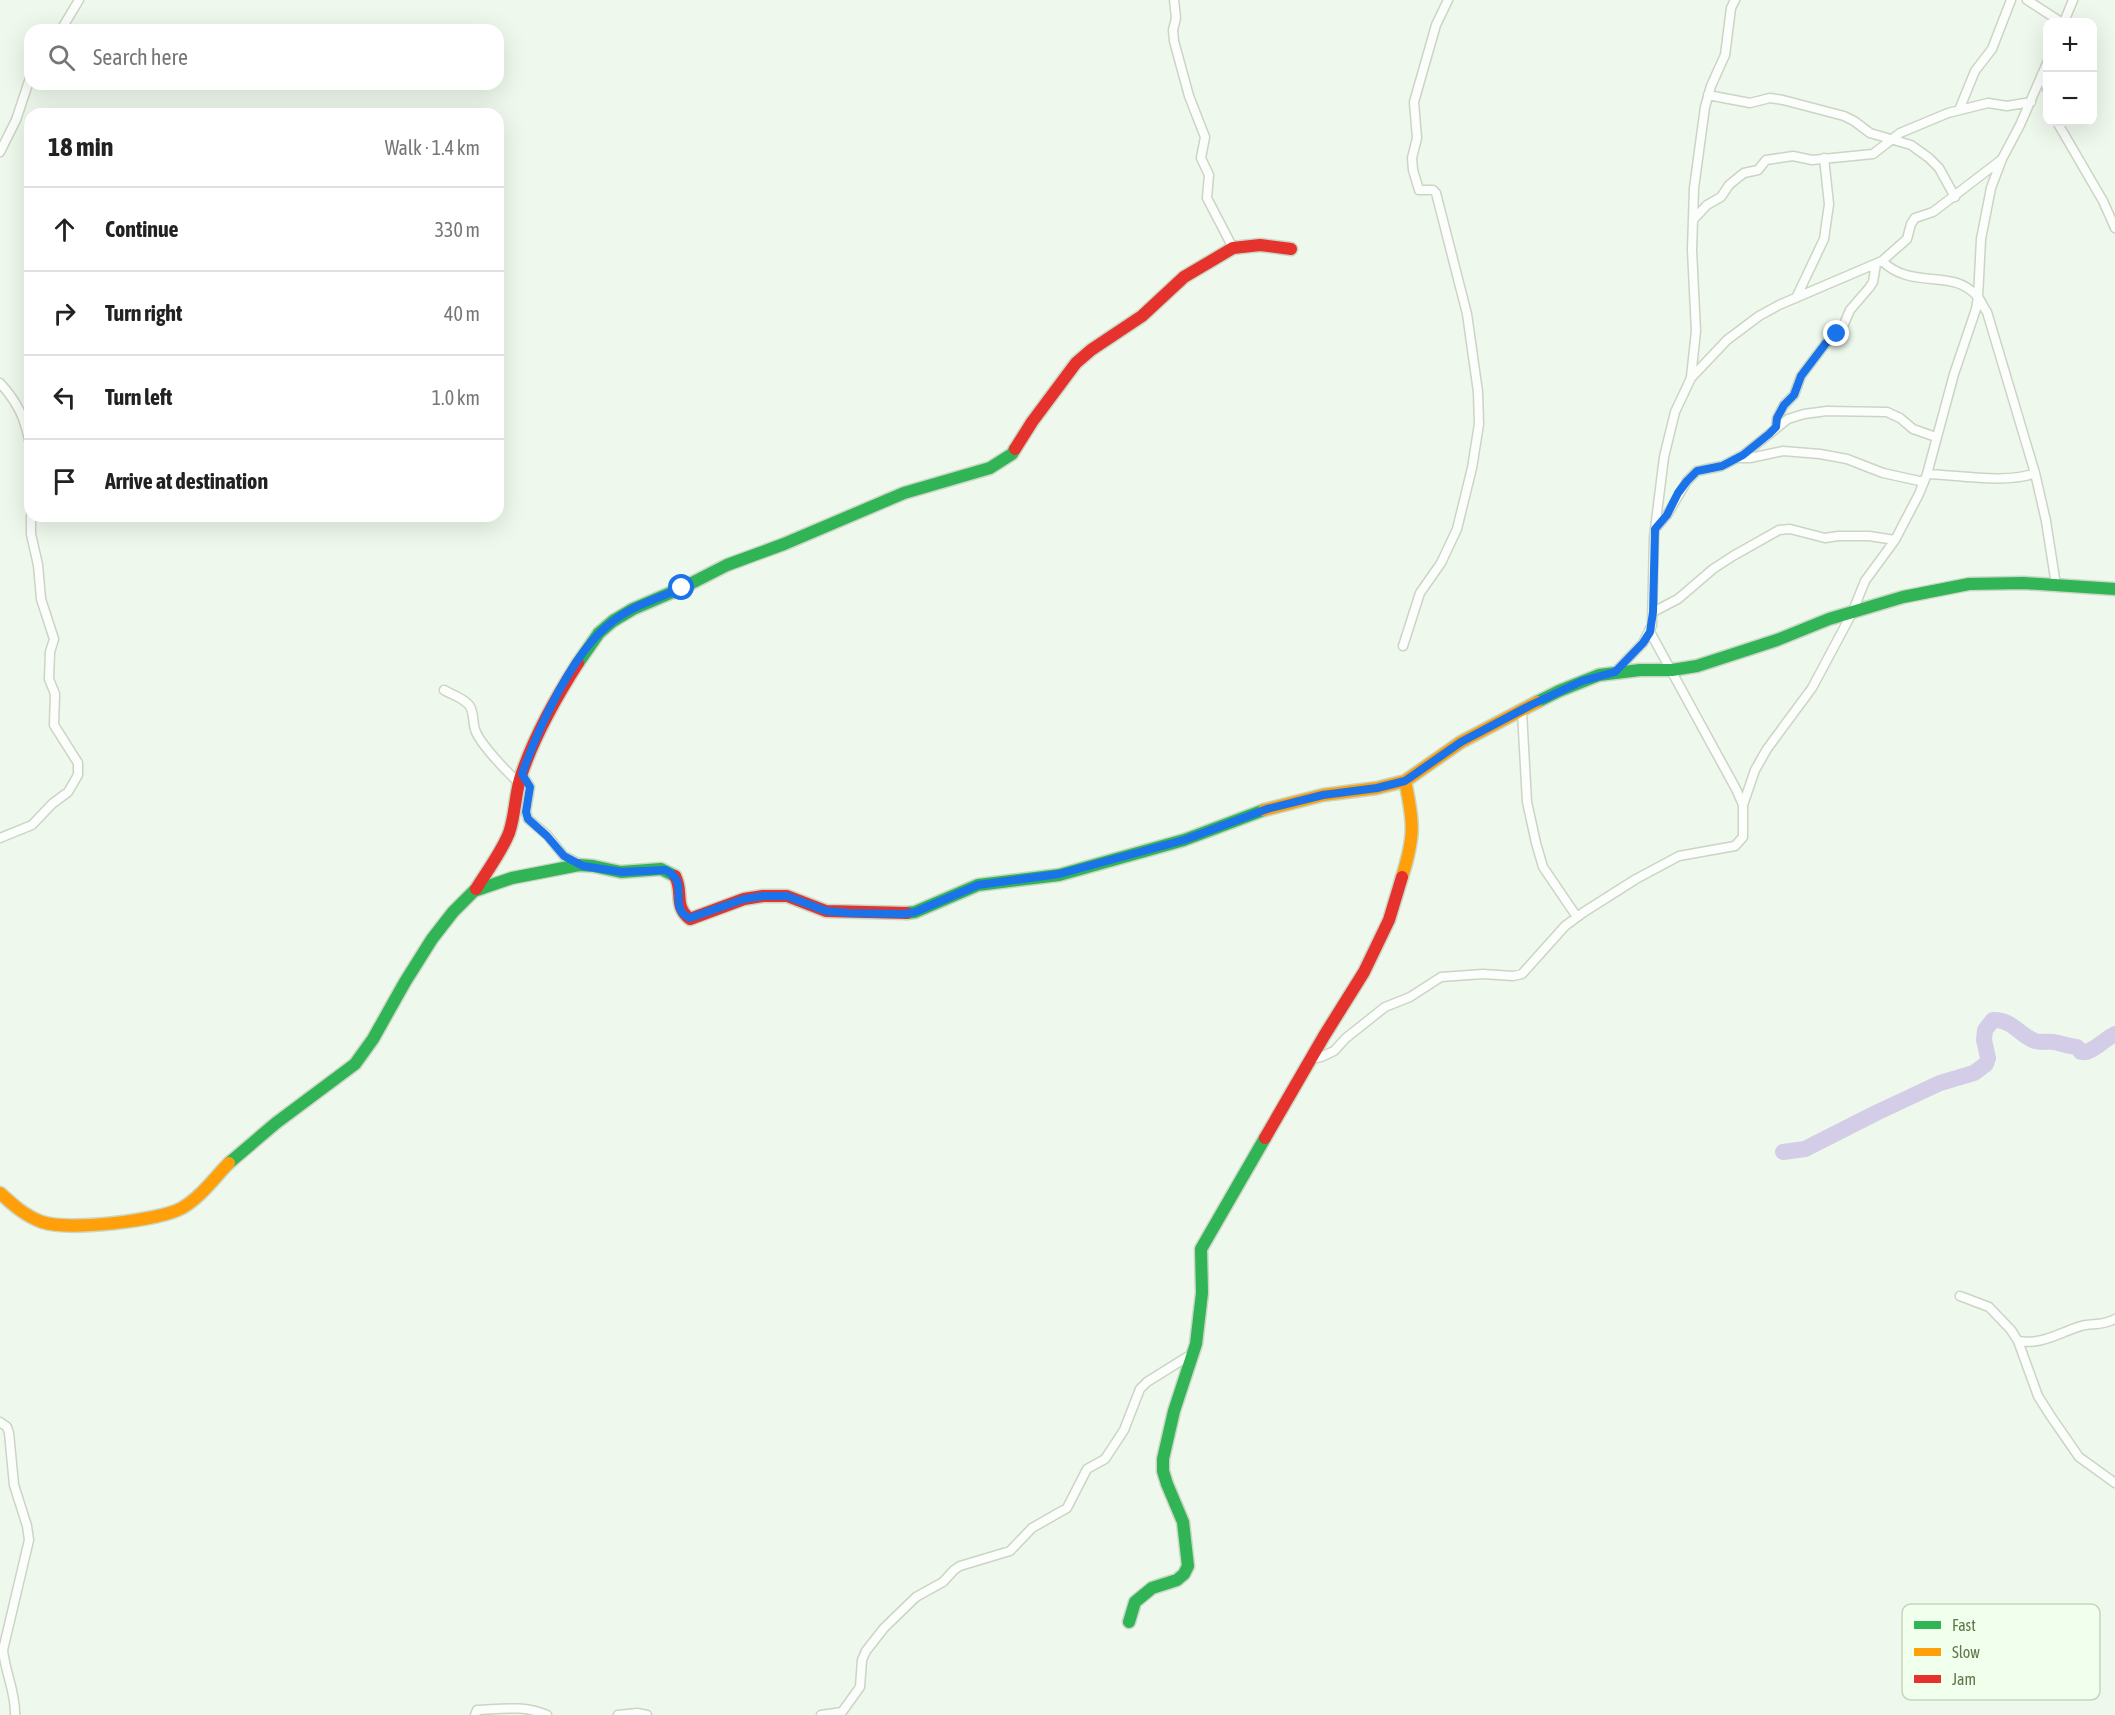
<!DOCTYPE html>
<html lang="en">
<head>
<meta charset="utf-8">
<style>
	:root { --surface:#fff; --page:#f2f2f2; --text:#222; --muted:#767676; --line:#e0e0e0 }
	body { margin:0; font-family:"Asap Condensed",sans-serif; background:var(--page); color:var(--text) }
	.controls { position:absolute; right:18px; top:18px; display:grid; overflow:hidden; border-radius:12px; box-shadow:0 6px 24px #0002 }
	.controls button { width:54px; height:54px; display:grid; place-items:center; padding:0; border:0; border-bottom:2px solid var(--line); background:var(--surface); color:var(--text); font:30px sans-serif }
	.stop { position:absolute; width:18px; height:18px; margin:-14px; border:4px solid #1a73e8; border-radius:50%; background:#fff }
	.stop.end { background:#1a73e8; border-color:#fff; box-shadow:0 2px 6px #0008 }
	.list { margin:0; padding:0; list-style:none }
	h2 { display:flex; justify-content:space-between; align-items:center; height:78px; margin:0; padding:0 24px; font-size:26px }
	h2 small { font-size:20px; font-weight:400; color:var(--muted) }
	.list li { display:grid; grid-template-columns:39px 1fr auto; gap:18px; align-items:center; box-sizing:border-box; height:84px; padding:0 24px; border-top:2px solid var(--line) }
	.list b { display:block; font-size:22px; white-space:nowrap }
	.list em { font-size:20px; font-style:normal; color:var(--muted) }
	.icon { flex:none; width:33px; height:33px; fill:none; stroke:currentColor; stroke-width:2; stroke-linecap:round; stroke-linejoin:round }
	.map { position:relative; flex:none; width:2115px; height:1715px; overflow:hidden }
	.search { position:absolute; background:var(--surface); box-shadow:0 6px 24px #0002; left:24px; top:24px; width:480px; height:66px; display:flex; align-items:center; gap:15px; box-sizing:border-box; padding:0 21px; border-radius:18px; color:var(--muted); font-size:22px }
	.panel { position:absolute; background:var(--surface); box-shadow:0 6px 24px #0002; left:24px; top:108px; width:480px; height:414px; border-radius:18px }
	.map>svg:first-child { display:block }
	.lines { fill:none; stroke-linecap:round; stroke-linejoin:round }
	.river { stroke:#d4cde8; stroke-width:16 }
	.street-casing { stroke:#cad5c4; stroke-width:11 }
	.fast-casing { stroke:#cbd7c5; stroke-width:15 }
	.slow-casing { stroke:#cbd7c5; stroke-width:15 }
	.jam-casing { stroke:#cbd7c5; stroke-width:15 }
	.street { stroke:#fcfefc; stroke-width:8 }
	.fast { stroke:#30b455; stroke-width:12 }
	.slow { stroke:#ff9f0a; stroke-width:12 }
	.jam { stroke:#e5322d; stroke-width:12 }
	.route { stroke:#1a73e8; stroke-width:8 }
	.key { fill:#f1ffed; stroke:#c5d6bc; stroke-width:1.5 }
	.key-label { font-size:16px; fill:#5f774b }
</style>
</head>
<body>
<div class="map">
<svg width="2115" height="1715" viewBox="0 0 2115 1715">
	<rect width="100%" height="100%" fill="#eef8ec"/>
	<g class="lines">
		<!-- river -->
		<path class="river" d="M 1783,1152 L 1805,1149 L 1878,1112 L 1940,1083 L 1974,1073 L 1986,1064 L 1988,1058 L 1984,1040 L 1985,1030 L 1993,1020 C 2012,1019 2019,1035 2035,1041 C 2041,1043 2048,1041 2054,1042 C 2063,1044 2068,1046 2077,1047 L 2081,1052 C 2092,1054 2104,1039 2115,1034"/>
		<defs>
			<path id="street" d="M 1174,0 L 1176,18 L 1173,30 L 1174,41 L 1189,96 L 1205,137 L 1201,158 L 1209,175 L 1207,198 L 1233,248
				M 2027,0 L 2061,22
				M 2064,22 L 2073,0
				M 61,30 L 79,0
				M 2042,74 L 2048,91
				M 1708,95 L 1750,103 L 1770,98 L 1783,100 L 1844,116 L 1854,121 L 1870,133 L 1911,145 L 1929,158 L 1939,168 L 1955,197
				M 1959,110 L 1975,71 L 1992,49 L 2011,0
				M 2057,122 L 2103,201 L 2115,228
				M 0,152 L 16,120 L 30,78
				M 1693,220 L 1707,205 L 1721,197 L 1729,185 L 1740,176 L 1744,173 L 1758,170 L 1766,160 L 1793,156 L 1812,160 L 1873,154 L 1900,133 L 1948,113 L 1988,103 L 2007,106 L 2031,102
				M 1882,261 C 1913,291 1951,267 1977,296 C 1981,300 1983,307 1987,312 L 2035,473 L 2046,521 L 2056,585
				M 1796,298 L 1824,239 L 1829,204 L 1824,158
				M 1691,377 L 1696,331 L 1692,250 L 1694,188 L 1705,107 L 1711,86 L 1725,55 L 1731,8 L 1735,0
				M 0,383 C 18,403 25,418 30,445
				M 1776,427 L 1777,418 L 1784,405 L 1794,395 L 1801,376 L 1826,343 L 1841,331 L 1850,310 L 1869,288 L 1873,282 L 1876,264
				M 1737,458 L 1750,458 L 1783,451 L 1820,454 L 1847,459 L 1883,473 L 1924,482
				M 1927,474 C 1956,475 2009,484 2035,473
				M 1655,529 L 1667,515 L 1687,481 L 1697,471 L 1722,466 L 1743,455 L 1788,419 L 1804,414 L 1827,411 L 1887,412 L 1900,418 L 1913,429 L 1936,437
				M 1653,612 L 1678,599 L 1713,569 L 1733,556 L 1779,530 L 1790,529 L 1825,538 L 1838,536 L 1869,536 L 1895,540
				M 1403,646 L 1420,593 L 1441,563 L 1457,529 L 1472,468 L 1479,424 L 1478,392 L 1467,314 L 1436,193 L 1433,190 L 1419,190 L 1413,170 L 1412,158 L 1417,138 L 1414,102 L 1436,25 L 1448,0
				M 1615,672 L 1643,643 L 1652,625 L 1654,537 L 1664,457 L 1675,412 L 1691,378 L 1727,340 L 1759,316 L 1779,305 L 1882,261 L 1907,239 L 1911,224 L 1915,218 L 1933,212 L 2001,160
				M 444,690 C 452,695 462,697 469,705 C 475,713 472,724 476,732 C 482,746 508,773 520,784
				M 1522,712 L 1527,802 L 1536,843 L 1543,867 L 1577,917
				M 522,774 L 530,787 L 526,812 L 528,819 L 547,835 L 564,856 L 582,865
				M 1743,805 L 1755,770 L 1767,749 L 1812,688 L 1852,613 L 1865,581 L 1895,540 L 1919,494 L 1927,474 L 1954,374 L 1976,309 L 1978,297 L 1981,239 L 1991,188 L 2002,159 L 2020,125 L 2048,61
				M 0,838 L 32,825 L 52,804 L 68,792 L 78,775 L 78,763 L 54,725 L 55,694 L 49,679 L 50,652 L 54,639 L 41,599 L 38,565 L 31,534 L 31,516
				M 1311,1059 L 1321,1057 L 1334,1051 L 1346,1038 L 1385,1007 L 1410,997 L 1441,977 L 1483,974 L 1513,976 L 1522,974 L 1565,926 L 1584,912 L 1636,879 L 1679,856 L 1735,846 L 1743,837 L 1743,805 L 1736,789 L 1650,632
				M 1960,1296 L 1989,1307 L 2011,1330 L 2018,1341 C 2041,1345 2057,1334 2078,1327 C 2091,1322 2100,1327 2115,1319
				M 2018,1341 L 2038,1396 L 2050,1415 L 2079,1457 L 2115,1483
				M 0,1422 L 7,1427 L 9,1433 L 14,1485 L 27,1526 L 29,1540 L 3,1650 C 5,1672 16,1693 15,1715
				M 475,1715 L 477,1710 C 502,1709 524,1705 547,1715
				M 618,1715 L 637,1713 L 647,1715
				M 821,1715 L 842,1712 L 860,1687 L 862,1660 L 866,1651 L 884,1628 L 916,1597 L 943,1582 L 954,1570 L 960,1566 L 1010,1551 L 1032,1528 L 1067,1508 L 1087,1469 L 1105,1459 L 1124,1430 L 1140,1389 L 1147,1382 L 1187,1357 L 1194,1355"/>
			<path id="fast" d="M 578,663 L 599,633 L 613,621 L 633,609 L 682,588 L 727,565 L 784,544 L 904,493 L 990,468 L 1012,454 L 1015,449
				M 1537,702 L 1559,691 L 1599,675 L 1640,670 L 1672,670 L 1697,666 L 1777,640 L 1829,619 L 1903,597 L 1969,584 L 2024,583 L 2115,589
				M 907,913 L 915,912 L 978,885 L 1059,875 L 1184,840 L 1264,810
				M 229,1163 L 276,1123 L 355,1064 L 373,1039 L 405,982 L 432,939 L 453,912 L 474,891 L 512,878 L 579,865 L 593,866 L 621,872 L 661,869 L 675,876
				M 1129,1622 L 1135,1602 L 1152,1588 L 1177,1580 L 1184,1574 L 1188,1566 L 1183,1522 L 1167,1484 L 1163,1471 L 1163,1459 L 1174,1411 L 1196,1344 L 1202,1293 L 1201,1249 L 1265,1138"/>
			<path id="slow" d="M 1264,810 L 1323,795 L 1377,788 L 1405,781 L 1461,742 L 1537,702
				M 1402,877 C 1415,836 1414,823 1405,781
				M 0,1193 C 12,1204 25,1216 42,1222 C 68,1231 158,1221 182,1208 C 201,1197 214,1178 229,1163"/>
			<path id="jam" d="M 1015,449 L 1032,422 L 1076,363 L 1091,350 L 1142,316 L 1184,277 L 1233,248 L 1260,245 L 1291,249
				M 675,876 C 684,892 673,906 690,919 L 744,899 L 763,896 L 787,896 L 826,911 L 907,913
				M 476,889 C 487,871 501,853 509,833 C 515,816 515,796 520,779 C 533,738 555,699 578,663
				M 1265,1138 L 1324,1036 L 1364,972 L 1389,920 L 1402,877"/>
		</defs>
		<!-- street casing -->
		<use href="#street" class="street-casing"/>
		<!-- fast casing -->
		<use href="#fast" class="fast-casing"/>
		<!-- slow casing -->
		<use href="#slow" class="slow-casing"/>
		<!-- jam casing -->
		<use href="#jam" class="jam-casing"/>
		<!-- street -->
		<use href="#street" class="street"/>
		<!-- fast -->
		<use href="#fast" class="fast"/>
		<!-- slow -->
		<use href="#slow" class="slow"/>
		<!-- jam -->
		<use href="#jam" class="jam"/>
	</g>
	<g class="lines">
		<!-- route -->
		<path class="route" d="M 682,588 C 658,598 632,606 612,622 C 573,651 538,729 522,774 L 530,787 L 526,812 L 528,819 L 547,836 L 564,856 L 583,866 L 622,872 L 665,870 C 692,882 666,908 690,918 L 744,899 L 763,896 L 787,896 L 826,911 L 850,913 L 904,914 L 915,912 L 978,885 L 1059,874 L 1184,840 L 1267,809 L 1323,795 L 1377,788 L 1405,781 L 1461,742 L 1531,705 L 1582,681 L 1615,672 L 1643,643 L 1650,632 L 1653,612 L 1655,529 L 1667,515 L 1678,493 L 1687,481 L 1697,471 L 1722,466 L 1743,455 L 1769,434 L 1776,427 L 1777,418 L 1784,405 L 1794,395 L 1801,376 L 1826,343 L 1837,334"/>
	</g>
	<!-- legend -->
	<rect x="1902" y="1604" width="198" height="96" rx="9" class="key"/>
	<rect x="1914" y="1621" width="27" height="8" fill="#30b455"/>
	<rect x="1914" y="1648" width="27" height="8" fill="#ff9f0a"/>
	<rect x="1914" y="1675" width="27" height="8" fill="#e5322d"/>
	<g class="key-label">
		<text x="1952" y="1631">Fast</text>
		<text x="1952" y="1658">Slow</text>
		<text x="1952" y="1685">Jam</text>
	</g>
</svg>
<div class="controls">
<button>+</button>
<button>−</button>
</div>
<div class="stop" style="left:682px;top:588px"></div>
<div class="stop end" style="left:1837px;top:334px"></div>
<div class="search"><svg class="icon" aria-label="search" viewBox="0 0 24 24"><circle cx="10" cy="10" r="6"/><path d="M15 15l6 6"/></svg>Search here</div>
<section class="panel">
<h2>18 min<small>Walk · 1.4 km</small></h2>
<ul class="list">
<li><svg class="icon" aria-label="ahead" viewBox="0 0 24 24"><path d="M12 20V5M6 11l6-6 6 6"/></svg><div><b>Continue</b></div><em>330 m</em></li>
<li><svg class="icon" aria-label="right" viewBox="0 0 24 24"><path d="M7 20v-9h11M14 6l5 5-5 5"/></svg><div><b>Turn right</b></div><em>40 m</em></li>
<li><svg class="icon" aria-label="left" viewBox="0 0 24 24"><path d="M17 20v-9H6M10 6l-5 5 5 5"/></svg><div><b>Turn left</b></div><em>1.0 km</em></li>
<li><svg class="icon" aria-label="arrive" viewBox="0 0 24 24"><path d="M6 21V4h12l-3 4 3 4H6"/></svg><div><b>Arrive at destination</b></div></li>
</ul>
</section>
</div>
</body>
</html>
